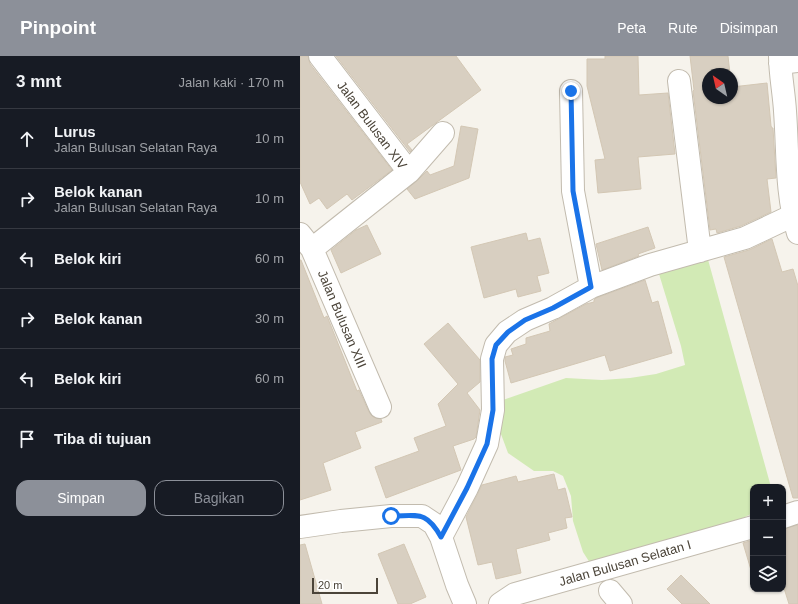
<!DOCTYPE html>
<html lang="id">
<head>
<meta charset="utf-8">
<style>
	:root { --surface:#171b24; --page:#20242c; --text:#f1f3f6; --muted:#9ea1a6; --line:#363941; --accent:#8c9099 }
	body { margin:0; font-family:Helvetica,sans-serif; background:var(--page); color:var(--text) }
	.controls { position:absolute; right:12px; bottom:12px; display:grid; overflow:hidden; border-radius:8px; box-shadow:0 1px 3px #0004 }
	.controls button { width:36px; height:36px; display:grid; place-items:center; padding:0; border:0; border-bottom:1px solid var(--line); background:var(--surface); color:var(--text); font:20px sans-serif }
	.compass { position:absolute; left:402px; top:12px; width:36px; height:36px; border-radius:50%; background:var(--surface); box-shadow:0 1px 3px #0004; rotate:326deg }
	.scale { position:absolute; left:12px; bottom:10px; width:66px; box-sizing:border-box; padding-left:4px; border:2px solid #4b4439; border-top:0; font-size:11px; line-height:14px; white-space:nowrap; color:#4b4439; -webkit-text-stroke:3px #fff; paint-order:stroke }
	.stop { position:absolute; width:12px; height:12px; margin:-9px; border:3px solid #1a73e8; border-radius:50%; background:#fff }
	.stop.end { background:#1a73e8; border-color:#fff; box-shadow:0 1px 4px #0008 }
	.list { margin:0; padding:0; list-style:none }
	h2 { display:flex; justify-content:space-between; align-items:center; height:52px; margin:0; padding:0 16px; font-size:17px }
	h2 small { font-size:13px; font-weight:400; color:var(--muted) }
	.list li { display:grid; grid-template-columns:26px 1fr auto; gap:12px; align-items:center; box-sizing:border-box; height:60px; padding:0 16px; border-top:1px solid var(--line) }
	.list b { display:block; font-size:15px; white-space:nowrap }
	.list p { margin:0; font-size:13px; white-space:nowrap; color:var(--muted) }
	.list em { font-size:13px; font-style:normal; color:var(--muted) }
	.actions { display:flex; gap:8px; padding:12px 16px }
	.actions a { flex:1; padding:9px 0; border:1px solid var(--accent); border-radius:12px; text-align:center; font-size:14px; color:var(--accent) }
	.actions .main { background:var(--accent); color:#fff }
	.icon { flex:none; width:22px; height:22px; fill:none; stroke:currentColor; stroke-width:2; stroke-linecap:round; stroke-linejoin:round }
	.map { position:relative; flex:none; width:498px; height:548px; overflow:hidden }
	header { display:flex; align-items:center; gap:24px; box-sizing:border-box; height:56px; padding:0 20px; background:var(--accent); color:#fff }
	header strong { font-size:19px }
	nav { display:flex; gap:22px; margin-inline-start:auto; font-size:14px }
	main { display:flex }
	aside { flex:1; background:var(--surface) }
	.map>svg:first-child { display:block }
	.green { fill:#d2eab5 }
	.building { fill:#d8cfc1; stroke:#d3c7b4 }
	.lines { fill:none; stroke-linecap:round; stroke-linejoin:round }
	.street-casing { stroke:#c2bbae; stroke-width:24 }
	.street { stroke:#fff; stroke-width:22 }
	.route { stroke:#1a73e8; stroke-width:5 }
	.labels { text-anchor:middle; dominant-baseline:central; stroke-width:3.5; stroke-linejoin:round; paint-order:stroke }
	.street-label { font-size:13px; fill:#4b4439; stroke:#fff }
</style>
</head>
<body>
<header>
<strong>Pinpoint</strong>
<nav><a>Peta</a><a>Rute</a><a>Disimpan</a></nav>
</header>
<main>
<aside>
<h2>3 mnt<small>Jalan kaki · 170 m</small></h2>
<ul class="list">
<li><svg class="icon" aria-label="ahead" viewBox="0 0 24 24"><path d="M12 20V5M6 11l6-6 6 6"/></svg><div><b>Lurus</b><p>Jalan Bulusan Selatan Raya</p></div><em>10 m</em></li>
<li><svg class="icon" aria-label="right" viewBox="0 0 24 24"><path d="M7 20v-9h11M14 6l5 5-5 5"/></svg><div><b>Belok kanan</b><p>Jalan Bulusan Selatan Raya</p></div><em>10 m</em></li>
<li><svg class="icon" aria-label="left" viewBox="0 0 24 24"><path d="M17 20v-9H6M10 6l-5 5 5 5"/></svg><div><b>Belok kiri</b></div><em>60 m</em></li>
<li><svg class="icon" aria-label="right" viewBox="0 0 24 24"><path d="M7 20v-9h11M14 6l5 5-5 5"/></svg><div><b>Belok kanan</b></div><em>30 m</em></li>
<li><svg class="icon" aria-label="left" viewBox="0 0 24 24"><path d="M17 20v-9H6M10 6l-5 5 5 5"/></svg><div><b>Belok kiri</b></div><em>60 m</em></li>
<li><svg class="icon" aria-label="arrive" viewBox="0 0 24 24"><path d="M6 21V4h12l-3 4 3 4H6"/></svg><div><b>Tiba di tujuan</b></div></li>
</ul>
<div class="actions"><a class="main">Simpan</a><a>Bagikan</a></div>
</aside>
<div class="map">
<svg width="498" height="548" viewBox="0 0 498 548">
	<rect width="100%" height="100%" fill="#f6f3ec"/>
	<!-- green -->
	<path class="green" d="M 407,200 L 471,431 L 453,431 L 453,457 L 437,465 L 290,507 L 283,496 L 273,465 L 271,440 L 263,420 L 253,415 L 234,415 L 208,397 L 198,370 L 203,344 L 266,322 L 302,324 L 330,322 L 356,318 L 385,309 L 381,290 L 359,218 Z"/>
	<!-- building -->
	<path class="building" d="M 0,0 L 8,0 L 10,8 L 92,114 L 52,144 L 47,138 L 27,153 L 19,142 L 10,148 L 0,126 Z
		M 36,0 L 156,0 L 181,34 L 107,88 L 112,94 L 110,96 Z
		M 305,0 L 338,0 L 339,39 L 368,37 L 375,98 L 338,101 L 341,133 L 298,137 L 295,104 L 305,103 L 287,30 L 287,3 L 305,3 Z
		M 390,0 L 428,0 L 430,18 L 408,18 L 408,42 L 432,42 L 432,31 L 467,27 L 471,70 L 472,72 L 473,72 L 476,122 L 467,123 L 471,156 L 441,170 L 417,177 L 416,173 L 410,174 L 393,35 L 394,34 Z
		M 161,70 L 178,73 L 169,122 L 115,143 L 107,133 L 118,124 L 127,115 L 130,119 L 154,110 Z
		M 67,169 L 81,198 L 41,217 L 31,194 L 56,174 Z
		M 348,171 L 355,192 L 338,198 L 339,200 L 302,214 L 296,188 Z
		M 226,177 L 228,185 L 240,182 L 249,217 L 237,220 L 241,235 L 218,241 L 216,233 L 184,242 L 171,191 Z
		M 472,183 L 482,216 L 493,213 L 498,230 L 498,442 L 493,442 L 424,201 L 449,194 Z
		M 0,204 L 1,204 L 24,262 L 27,260 L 57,335 L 59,334 L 69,356 L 73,361 L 81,363 L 82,366 L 55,376 L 61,392 L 23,407 L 31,434 L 0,444 Z
		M 345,224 L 352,247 L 358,245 L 372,297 L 310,315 L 305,299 L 211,327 L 205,305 L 205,301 L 213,299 L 211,293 L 226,288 L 226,282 L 250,275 L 249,268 L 286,248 L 294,246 L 294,244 L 296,242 Z
		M 148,267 L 180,304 L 180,326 L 167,337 L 180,354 L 176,381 L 174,383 L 153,390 L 161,414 L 86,442 L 75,411 L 119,395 L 114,382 L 146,370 L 138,348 L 158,328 L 124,288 Z
		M 254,418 L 258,434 L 265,432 L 272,461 L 265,462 L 267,472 L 248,477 L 250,484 L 216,493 L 221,517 L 196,523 L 192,506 L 178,509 L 166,461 L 182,429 L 216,420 L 218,426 Z
		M 498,469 L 498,548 L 489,548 L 483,529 L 483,473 Z
		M 453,484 L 453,515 L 451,514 L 443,487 Z
		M 5,488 L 22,548 L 0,548 L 0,489 Z
		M 104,488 L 126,541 L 110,548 L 98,548 L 78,498 Z
		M 381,519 L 410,548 L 382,548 L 367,533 Z"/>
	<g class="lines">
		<defs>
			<path id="street" d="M 480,0 C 480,18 484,37 485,55 C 488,96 486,138 498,177
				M 480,7 L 498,5
				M 379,25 L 400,195
				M 271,35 L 273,135 L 291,231
				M 109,116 L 143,77
				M 0,178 L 12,193 L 80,351
				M 12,193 L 109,116 L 20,0
				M 483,461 L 498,456
				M 0,471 L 41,465 L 91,460 L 122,460 L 134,468 L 141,481 L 157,529 L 165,548
				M 141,481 L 167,432 L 187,388 L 193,354 L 192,303 L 196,289 L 207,276 L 225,264 L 253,252 L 291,231 L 350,209 L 445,182 L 498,157
				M 310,535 L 321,548
				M 200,548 L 215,538 L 453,471"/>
		</defs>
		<!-- street casing -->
		<use href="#street" class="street-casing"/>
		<!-- street -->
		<use href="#street" class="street"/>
	</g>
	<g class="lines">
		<!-- route -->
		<path class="route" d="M 91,460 C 118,460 126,454 141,481 L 167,432 L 187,388 L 193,354 L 192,303 L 196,289 L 208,276 L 225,264 L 253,252 L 291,231 L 273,135 L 271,35"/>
	</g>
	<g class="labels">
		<!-- street labels -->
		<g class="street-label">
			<text transform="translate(72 69) rotate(53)">Jalan Bulusan XIV</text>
			<text transform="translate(42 263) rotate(67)">Jalan Bulusan XIII</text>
			<text transform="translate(325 507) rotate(-16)">Jalan Bulusan Selatan I</text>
		</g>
	</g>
</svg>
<div class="controls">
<button>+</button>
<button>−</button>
<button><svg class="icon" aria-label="layers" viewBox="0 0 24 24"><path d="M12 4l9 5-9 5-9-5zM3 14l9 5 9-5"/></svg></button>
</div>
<svg class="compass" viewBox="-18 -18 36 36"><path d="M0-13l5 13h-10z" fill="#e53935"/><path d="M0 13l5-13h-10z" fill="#9ea1a6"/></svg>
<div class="scale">20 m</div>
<div class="stop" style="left:91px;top:460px"></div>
<div class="stop end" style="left:271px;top:35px"></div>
</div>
</main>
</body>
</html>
